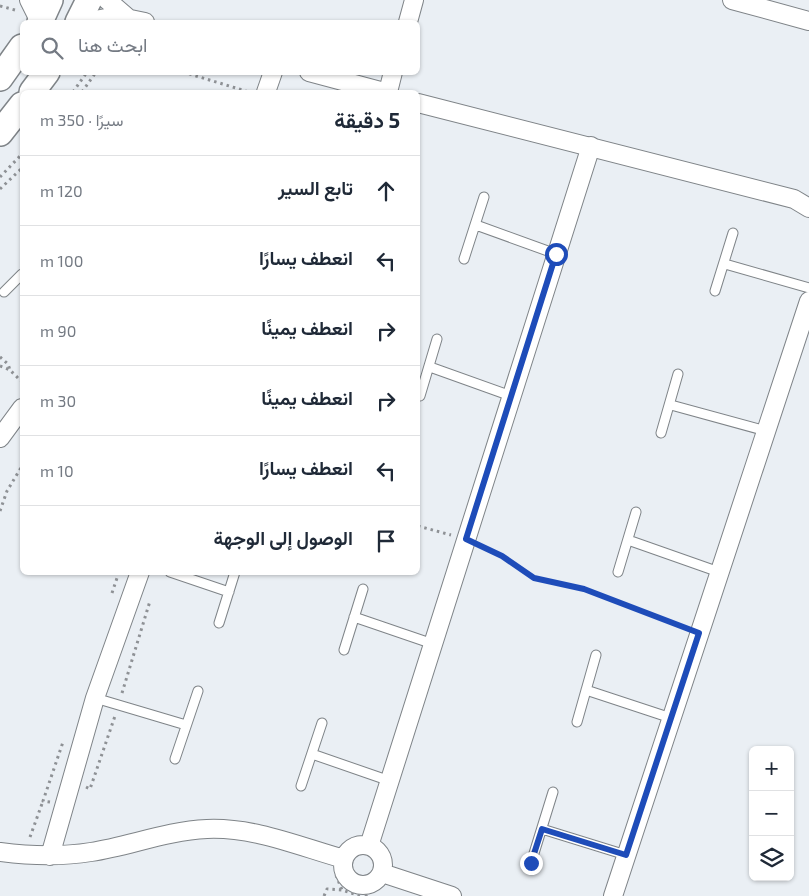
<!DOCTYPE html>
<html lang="ar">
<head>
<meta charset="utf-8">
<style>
	:root { --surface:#fff; --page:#f6f6f7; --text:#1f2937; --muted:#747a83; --line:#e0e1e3 }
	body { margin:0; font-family:"Exo 2",Vazirmatn,sans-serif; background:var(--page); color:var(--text); direction:rtl }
	.controls { position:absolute; right:15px; bottom:15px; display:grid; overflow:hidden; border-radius:8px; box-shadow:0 1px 4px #0004 }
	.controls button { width:45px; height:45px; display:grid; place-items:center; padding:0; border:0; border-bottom:1px solid var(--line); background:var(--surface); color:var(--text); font:25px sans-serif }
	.stop { position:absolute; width:15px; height:15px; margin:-11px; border:4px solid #1e4cb9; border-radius:50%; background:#fff }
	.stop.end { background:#1e4cb9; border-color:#fff; box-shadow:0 1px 5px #0008 }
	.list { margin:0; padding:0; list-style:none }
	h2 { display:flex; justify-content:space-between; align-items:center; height:65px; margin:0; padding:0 20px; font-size:21px }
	h2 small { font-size:16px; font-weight:400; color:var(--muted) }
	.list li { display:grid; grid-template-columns:32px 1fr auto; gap:15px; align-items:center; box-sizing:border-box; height:70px; padding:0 20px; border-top:1px solid var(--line) }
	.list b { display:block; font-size:19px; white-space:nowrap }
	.list em { font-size:16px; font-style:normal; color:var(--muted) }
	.icon { flex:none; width:28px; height:28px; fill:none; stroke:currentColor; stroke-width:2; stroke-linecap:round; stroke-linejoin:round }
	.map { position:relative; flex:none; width:809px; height:896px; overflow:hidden; direction:ltr }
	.search { position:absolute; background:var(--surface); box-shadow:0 1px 4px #0004; left:20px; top:20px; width:400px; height:55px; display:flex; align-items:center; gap:12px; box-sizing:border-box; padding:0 18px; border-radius:8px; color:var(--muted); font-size:19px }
	.panel { position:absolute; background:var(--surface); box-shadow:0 1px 4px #0004; left:20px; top:90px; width:400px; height:485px; border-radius:8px; direction:rtl }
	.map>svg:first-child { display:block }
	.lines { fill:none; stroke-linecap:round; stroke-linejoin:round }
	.lane-casing { stroke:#7f8488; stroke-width:11 }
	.street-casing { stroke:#7f8488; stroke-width:20 }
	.secondary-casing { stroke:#7f8488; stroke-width:28 }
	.path { stroke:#8e9195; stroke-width:3; stroke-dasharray:2.5 4; stroke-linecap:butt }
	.lane { stroke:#fff; stroke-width:9 }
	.street { stroke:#fff; stroke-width:18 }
	.secondary { stroke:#fff; stroke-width:25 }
	.route { stroke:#1e4cb9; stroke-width:6 }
</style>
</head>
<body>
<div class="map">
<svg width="809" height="896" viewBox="0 0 809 896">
	<rect width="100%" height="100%" fill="#eaeff4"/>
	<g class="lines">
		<defs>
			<path id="lane" d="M 476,225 L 556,254
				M 464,259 L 484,197
				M 725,264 L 809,288
				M 715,291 L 733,233
				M 4,292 L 22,274
				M 430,367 L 511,396
				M 420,396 L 437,339
				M 671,405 L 766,431
				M 661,433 L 678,374
				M 628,540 L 719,572
				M 170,572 L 229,592
				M 618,572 L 636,512
				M 354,617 L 433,644
				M 219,623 L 235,572
				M 344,650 L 363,589
				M 586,690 L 671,718
				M 95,698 L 186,725
				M 577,722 L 596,655
				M 312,754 L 390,781
				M 175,759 L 198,691
				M 301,786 L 322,723
				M 542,829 L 626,855
				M 531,863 L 553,792"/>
			<path id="street" d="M 29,0 L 40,22
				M 107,0 L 127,17
				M 732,0 L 809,21
				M 85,22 L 116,16 L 145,22
				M 408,22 L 414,0
				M 309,72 L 384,92
				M 266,92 L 273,72
				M 388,92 L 393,72
				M 418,103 L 794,199 L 809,208
				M 0,438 L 22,408
				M343 865a20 20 0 1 1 40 0a20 20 0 1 1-40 0Z
				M 369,846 L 591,146
				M 0,852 C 31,856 60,857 91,852 C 130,846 166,831 207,829 C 254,827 298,846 344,859
				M 50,856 L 95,698 L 140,572
				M 382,873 L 452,896
				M 613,896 L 809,301"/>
			<path id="secondary" d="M 40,22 L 50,0
				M 78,22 L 89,0
				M 0,78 L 22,47
				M 32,92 L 47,72
				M 0,133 L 22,105"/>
		</defs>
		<!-- lane casing -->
		<use href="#lane" class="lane-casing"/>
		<!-- street casing -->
		<use href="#street" class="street-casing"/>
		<!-- secondary casing -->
		<use href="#secondary" class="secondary-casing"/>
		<!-- path -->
		<path class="path" d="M 0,6 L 15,10
			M 183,72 L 249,92
			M 73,92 L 87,72
			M 82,92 L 96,72
			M 0,177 L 22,154
			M 0,189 L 22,168
			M 0,357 L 8,364 L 10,370
			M 0,366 L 10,370 L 22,382
			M 0,511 L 7,491 L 22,466
			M 418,526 L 451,535
			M 480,546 L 502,556 L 534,577 L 584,589 L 684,627
			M 112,593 L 119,572
			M 122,693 L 150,601
			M 86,787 L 90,789 L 115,716
			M 50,802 L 43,801 L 63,742
			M 30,837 L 43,801
			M 336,875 L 342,890
			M 324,896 L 327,889 L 342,890 L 360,896
			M 365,896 L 377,888"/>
		<!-- lane -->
		<use href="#lane" class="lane"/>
		<!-- street -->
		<use href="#street" class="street"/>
		<!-- secondary -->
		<use href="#secondary" class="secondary"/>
	</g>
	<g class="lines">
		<!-- route -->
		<path class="route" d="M 531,863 L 542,829 L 626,855 L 699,633 L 584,589 L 534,578 L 502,556 L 466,539 L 556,254"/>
	</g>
</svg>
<div class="controls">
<button>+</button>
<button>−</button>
<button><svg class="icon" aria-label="layers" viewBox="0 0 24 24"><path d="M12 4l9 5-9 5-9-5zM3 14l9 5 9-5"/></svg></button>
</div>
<div class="stop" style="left:556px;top:254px"></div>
<div class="stop end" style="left:531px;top:863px"></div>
<div class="search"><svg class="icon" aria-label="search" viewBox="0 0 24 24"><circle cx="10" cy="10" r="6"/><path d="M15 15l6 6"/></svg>ابحث هنا</div>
<section class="panel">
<h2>5 دقيقة<small>سيرًا · 350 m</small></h2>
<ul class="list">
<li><svg class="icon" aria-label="ahead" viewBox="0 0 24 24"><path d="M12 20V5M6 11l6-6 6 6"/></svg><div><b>تابع السير</b></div><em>120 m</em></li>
<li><svg class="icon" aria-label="left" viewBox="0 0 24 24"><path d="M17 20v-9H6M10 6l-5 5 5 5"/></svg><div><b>انعطف يسارًا</b></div><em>100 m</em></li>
<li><svg class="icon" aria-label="right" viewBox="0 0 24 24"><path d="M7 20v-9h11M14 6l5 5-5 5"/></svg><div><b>انعطف يمينًا</b></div><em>90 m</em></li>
<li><svg class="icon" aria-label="right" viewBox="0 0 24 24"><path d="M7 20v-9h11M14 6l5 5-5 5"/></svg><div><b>انعطف يمينًا</b></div><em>30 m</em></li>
<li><svg class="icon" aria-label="left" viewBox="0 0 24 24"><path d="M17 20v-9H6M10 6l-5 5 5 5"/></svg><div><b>انعطف يسارًا</b></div><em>10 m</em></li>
<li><svg class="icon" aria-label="arrive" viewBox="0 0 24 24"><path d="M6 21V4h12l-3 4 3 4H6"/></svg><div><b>الوصول إلى الوجهة</b></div></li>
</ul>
</section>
</div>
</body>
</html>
